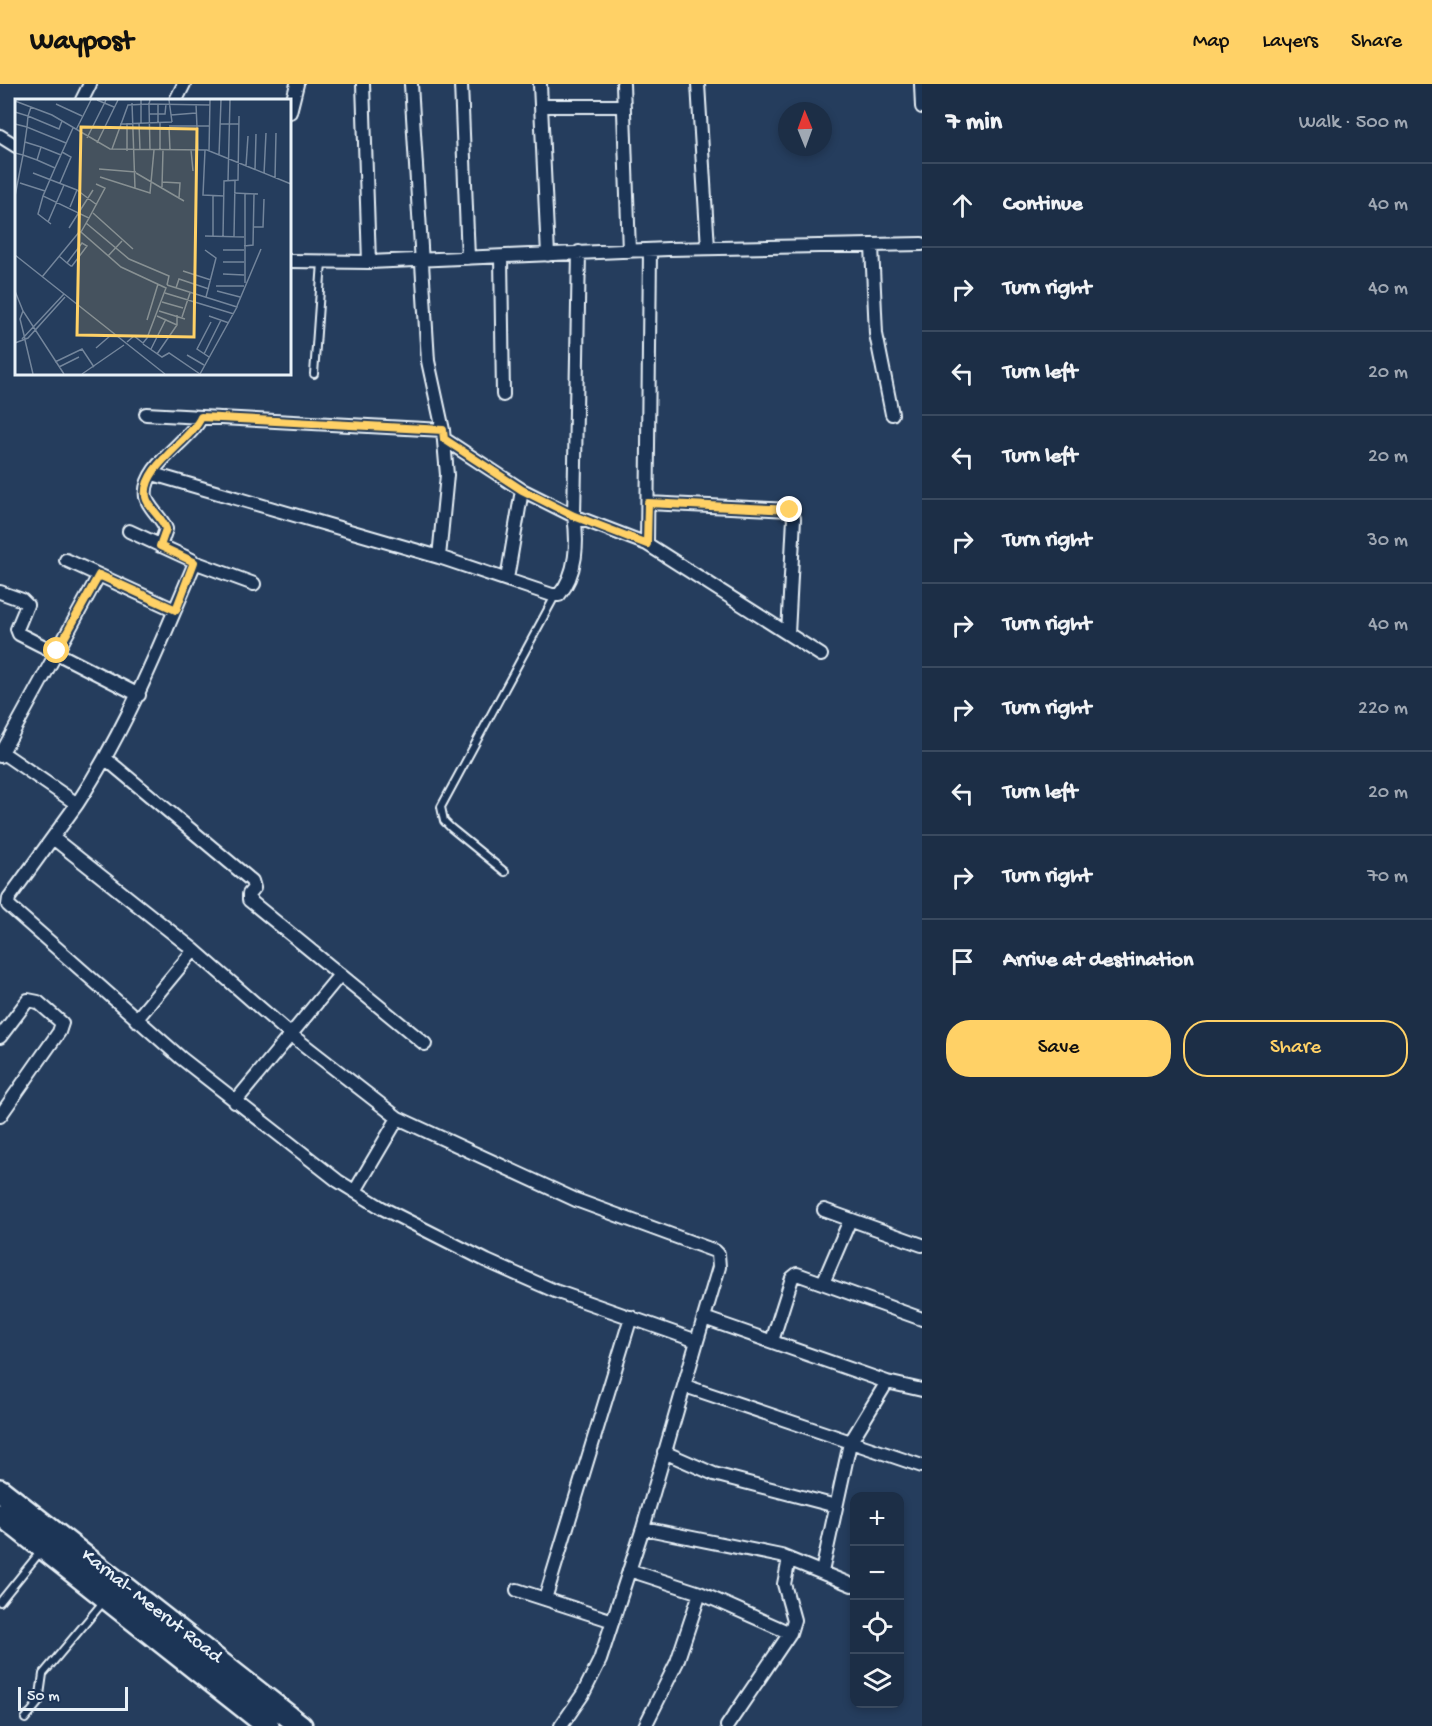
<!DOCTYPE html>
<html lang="en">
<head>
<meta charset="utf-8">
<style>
	:root { --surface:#1c2e46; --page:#25364d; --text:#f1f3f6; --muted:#a0a8b3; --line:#3a4a5f; --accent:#ffd166 }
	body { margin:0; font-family:"Gochi Hand",sans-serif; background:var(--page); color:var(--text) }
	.controls { position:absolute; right:18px; bottom:18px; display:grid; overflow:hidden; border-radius:12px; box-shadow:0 3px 9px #0003 }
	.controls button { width:54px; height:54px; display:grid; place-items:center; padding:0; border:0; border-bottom:2px solid var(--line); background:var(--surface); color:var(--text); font:30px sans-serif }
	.compass { position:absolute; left:778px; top:18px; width:54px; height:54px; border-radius:50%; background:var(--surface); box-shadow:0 3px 9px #0003; rotate:359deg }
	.scale { position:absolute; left:18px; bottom:15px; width:110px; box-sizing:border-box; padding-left:6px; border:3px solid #e8f1f8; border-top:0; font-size:16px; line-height:21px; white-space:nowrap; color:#e8f1f8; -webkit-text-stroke:4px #1d3557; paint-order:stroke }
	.stop { position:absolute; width:18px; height:18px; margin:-14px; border:4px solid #ffd166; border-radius:50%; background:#fff }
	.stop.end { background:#ffd166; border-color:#fff; box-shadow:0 2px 6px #0008 }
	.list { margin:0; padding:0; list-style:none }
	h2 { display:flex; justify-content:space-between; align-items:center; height:78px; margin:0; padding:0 24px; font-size:26px }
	h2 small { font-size:20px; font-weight:400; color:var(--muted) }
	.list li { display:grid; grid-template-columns:39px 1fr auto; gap:18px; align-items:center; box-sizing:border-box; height:84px; padding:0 24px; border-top:2px solid var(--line) }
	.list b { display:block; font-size:22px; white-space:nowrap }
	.list em { font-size:20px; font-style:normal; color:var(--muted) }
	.actions { display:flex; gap:12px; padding:18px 24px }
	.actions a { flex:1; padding:14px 0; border:2px solid var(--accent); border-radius:24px; text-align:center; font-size:21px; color:var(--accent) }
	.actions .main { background:var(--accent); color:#111 }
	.icon { flex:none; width:33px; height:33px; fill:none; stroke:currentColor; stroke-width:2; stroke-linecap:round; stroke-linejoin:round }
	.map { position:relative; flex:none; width:922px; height:1642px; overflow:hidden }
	header { display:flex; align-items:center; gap:36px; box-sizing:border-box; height:84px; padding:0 30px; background:var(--accent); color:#111 }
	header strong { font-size:28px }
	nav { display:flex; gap:33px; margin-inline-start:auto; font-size:21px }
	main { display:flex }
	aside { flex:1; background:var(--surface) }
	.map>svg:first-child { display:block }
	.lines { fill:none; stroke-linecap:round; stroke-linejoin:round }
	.service-casing { stroke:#e8f1f8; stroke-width:10 }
	.minor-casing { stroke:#e8f1f8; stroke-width:16 }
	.trunk-casing { stroke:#e8f1f8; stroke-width:26 }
	.service { stroke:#1d3557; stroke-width:6 }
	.minor { stroke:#1d3557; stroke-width:12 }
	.trunk { stroke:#1d3557; stroke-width:21 }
	.route { stroke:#ffd166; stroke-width:8 }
	.labels { text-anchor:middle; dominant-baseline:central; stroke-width:4.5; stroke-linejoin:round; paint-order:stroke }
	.street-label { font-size:20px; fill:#e8f1f8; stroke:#1d3557 }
	.inset-road { fill:none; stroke:#73859b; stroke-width:1.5 }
	.view { fill:#ffd166; fill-opacity:0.15; stroke:#ffd166; stroke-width:3 }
	.inset-edge { fill:none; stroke:#e8f1f8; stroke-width:3 }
</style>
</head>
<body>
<header>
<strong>Waypost</strong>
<nav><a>Map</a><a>Layers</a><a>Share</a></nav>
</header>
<main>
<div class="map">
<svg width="922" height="1642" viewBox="0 0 922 1642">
	<rect width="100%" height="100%" fill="#253d5d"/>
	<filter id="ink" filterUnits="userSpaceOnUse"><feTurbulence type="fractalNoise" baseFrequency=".0167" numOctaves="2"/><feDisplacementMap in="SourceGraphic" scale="12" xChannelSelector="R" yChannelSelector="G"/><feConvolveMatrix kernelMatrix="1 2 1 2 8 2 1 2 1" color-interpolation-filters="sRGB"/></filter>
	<g filter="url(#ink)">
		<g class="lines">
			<defs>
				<path id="service" d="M 314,290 L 322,178
					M 505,788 L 451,744 L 444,737 L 441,723 L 555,512
					M 0,1518 L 41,1467
					M 25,1635 L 39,1618 L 43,1590 L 104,1517"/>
				<path id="minor" d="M 363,0 L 369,178
					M 411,0 L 428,277 L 443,346 L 447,391 L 439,473
					M 461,0 L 468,174
					M 540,0 L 548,171
					M 623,0 L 629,167
					M 698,0 L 708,164
					M 921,0 L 922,23
					M 82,16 L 90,0
					M 176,16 L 184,0
					M 541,22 L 624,22
					M 290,28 L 297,0
					M 0,52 L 16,62
					M 872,162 L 876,250 L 892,330
					M 501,173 L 503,311
					M 290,177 L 369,178 L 668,165 L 922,160
					M 146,330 L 443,346
					M 444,355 L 522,406 L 574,432 L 647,460 L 821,571
					M 153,390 L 439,473 L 552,511 L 559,511 C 577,490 578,458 574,432 L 579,168
					M 648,419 L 790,426 L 794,434 L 788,550
					M 647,460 L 650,166
					M 160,462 L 166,445 C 162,433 148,424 146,413 C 141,382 192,356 201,333
					M 66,476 L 175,526
					M 194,478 L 254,500
					M 507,495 L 522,406
					M 0,508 L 22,516 L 27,521 L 17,545 L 19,550 L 139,611
					M 0,667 L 77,720 L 9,814 L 8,821 L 181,974 L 338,1097 L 382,1124 L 487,1177 L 555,1207 L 697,1257 L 643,1444 L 600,1576 L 583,1610 L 561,1642
					M 0,672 L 99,491
					M 106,675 L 252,797 L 254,804 L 249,810 L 249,816 L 425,960
					M 77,720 C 126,645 159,564 194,481 L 192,476 L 129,447
					M 53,754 L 194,866 L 290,950 L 398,1034 L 576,1116 L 715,1167 L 718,1170 L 719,1183 L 697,1257
					M 136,936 L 194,866
					M 0,953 L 28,916 L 38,918 L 62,939 L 59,948 L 0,1032
					M 235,1018 L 339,892
					M 355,1107 L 398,1034
					M 824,1126 L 922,1161
					M 823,1199 L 850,1136
					M 704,1234 L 887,1298 L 922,1306
					M 772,1257 L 792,1194 L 797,1190 L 922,1235
					M 685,1302 L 922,1382
					M 664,1368 L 714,1390 L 836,1422
					M 643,1444 L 781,1472 L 852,1501
					M 629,1486 L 700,1509 L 790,1549
					M 822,1488 L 850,1359 L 887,1298
					M 517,1506 L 613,1537
					M 545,1515 L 631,1233
					M 645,1642 L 677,1578 L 700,1509
					M 727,1642 L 790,1549 L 794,1536 L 784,1500 L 789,1475"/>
				<path id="trunk" d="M 0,1406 L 301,1642
					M 0,1430 L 268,1642"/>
			</defs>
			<!-- service casing -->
			<use href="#service" class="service-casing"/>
			<!-- minor casing -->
			<use href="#minor" class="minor-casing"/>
			<!-- trunk casing -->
			<use href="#trunk" class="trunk-casing"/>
			<!-- service -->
			<use href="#service" class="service"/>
			<!-- minor -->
			<use href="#minor" class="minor"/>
			<!-- trunk -->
			<use href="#trunk" class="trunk"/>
		</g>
	</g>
	<g class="lines" filter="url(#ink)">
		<!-- route -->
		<path class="route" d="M 57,567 L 99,491 L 176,526 L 194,478 L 160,462 L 166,445 C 162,433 148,424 146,413 C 141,383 192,356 201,333 L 443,346 L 444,355 L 522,406 L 574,432 L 647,460 L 648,419 L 790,426"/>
	</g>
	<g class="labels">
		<!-- street labels -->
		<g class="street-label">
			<text transform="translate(151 1523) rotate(38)">Karnal- Meerut Road</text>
		</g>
	</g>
	<!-- overview -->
	<g transform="translate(15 15)">
		<rect width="276" height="276" fill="#253d5d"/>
		<path class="inset-road" d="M 82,1 L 99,8M 154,1 L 157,23M 0,2 L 37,16 L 95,50 L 192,51 L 276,85M 117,4 L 120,89M 41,5 L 67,17M 143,5 L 143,24M 181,5 L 183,51M 16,8 L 13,17 L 44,30 L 47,22M 0,13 L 13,17 L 12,28 L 0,25M 134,15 L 150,15 L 151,5M 156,16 L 181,14M 145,23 L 145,51M 112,24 L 112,52M 124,24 L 125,51M 126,24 L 126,1M 105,25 L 157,23M 205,25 L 224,25M 154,27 L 195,27M 154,28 L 155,51M 61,31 L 76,1M 72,39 L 91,1M 82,44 L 103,1M 26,48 L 46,56M 97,50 L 113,6 L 134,5 L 135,1M 135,51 L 134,5 L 195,6M 176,51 L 178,72M 190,51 L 188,96 L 209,97M 194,52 L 195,1M 0,54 L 8,56 L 0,97M 8,56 L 12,28 L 51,44M 8,56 L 22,61 L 26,48 L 10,43M 204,56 L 206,1M 22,61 L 40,69 L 58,29M 231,67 L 233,37M 40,69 L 28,97 L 74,119 L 66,133 L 106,168 L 151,189 L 132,239 L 128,244 L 119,237 L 112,243M 84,70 L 121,73M 240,71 L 241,35M 18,74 L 62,91 L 55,108M 121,74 L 169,102M 249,75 L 251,34M 85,78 L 135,94 L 139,51M 260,79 L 261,34M 213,82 L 215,1M 147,83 L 165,84 L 164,99M 5,84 L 30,92M 45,84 L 56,58 L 47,53M 147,88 L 148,51M 62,91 L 82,106M 219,94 L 243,95M 230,95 L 230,184M 28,97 L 23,115 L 36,125M 78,114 L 118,150M 74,119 L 90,89 L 81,85M 33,123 L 49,86M 71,124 L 114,160 L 154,177 L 152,186M 238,128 L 248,128 L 249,100M 54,129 L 78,91M 190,137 L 229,138M 198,137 L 198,97M 208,137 L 209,82 L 223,81 L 224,17M 219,138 L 220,82M 229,147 L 238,146 L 239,95M 190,151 L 201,159 L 191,198M 208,151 L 229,151M 0,156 L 150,275M 44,157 L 52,164 L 56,167 L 57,167 L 72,147 L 67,144 L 52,164M 93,157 L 107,142M 208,163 L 229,163M 168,172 L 196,181M 208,175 L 229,176M 27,178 L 65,132M 201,187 L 229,187M 161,189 L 164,180 L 194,190M 0,192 L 8,212 L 49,275M 202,192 L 225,198M 150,194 L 219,215M 147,203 L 168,209M 222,207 L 246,150M 8,212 L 5,220 L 10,240M 144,212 L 170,220M 142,217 L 162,226M 194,217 L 214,224M 167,218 L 175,194M 132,221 L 143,185M 7,240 L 49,195M 10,241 L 18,275M 0,244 L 13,239 L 50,198M 128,245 L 147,258 L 154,254 L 185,275 L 222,208 L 152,186M 81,249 L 96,236M 136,250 L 151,220M 142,255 L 162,226 L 162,216M 189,255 L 206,221M 172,256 L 189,266M 194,258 L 182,250 L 196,223M 40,263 L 67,250 L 79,268M 44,268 L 64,258M 67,275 L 109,246"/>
		<path class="view" d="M 66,28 L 182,30 L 179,238 L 62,236 Z"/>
		<rect width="276" height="276" class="inset-edge"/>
	</g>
</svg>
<div class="controls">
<button>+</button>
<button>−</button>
<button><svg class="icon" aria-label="locate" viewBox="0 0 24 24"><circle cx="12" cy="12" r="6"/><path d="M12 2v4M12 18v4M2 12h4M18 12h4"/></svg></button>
<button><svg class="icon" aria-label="layers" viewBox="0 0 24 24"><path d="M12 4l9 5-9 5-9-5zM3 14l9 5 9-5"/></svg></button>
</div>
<svg class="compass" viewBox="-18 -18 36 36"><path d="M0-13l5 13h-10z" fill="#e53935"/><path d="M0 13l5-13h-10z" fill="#a0a8b3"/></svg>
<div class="scale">50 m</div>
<div class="stop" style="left:57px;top:567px"></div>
<div class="stop end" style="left:790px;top:426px"></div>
</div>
<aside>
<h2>7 min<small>Walk · 500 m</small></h2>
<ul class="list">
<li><svg class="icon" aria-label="ahead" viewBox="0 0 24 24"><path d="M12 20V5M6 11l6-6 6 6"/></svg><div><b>Continue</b></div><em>40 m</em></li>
<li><svg class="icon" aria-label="right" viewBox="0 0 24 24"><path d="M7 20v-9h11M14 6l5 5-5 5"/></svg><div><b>Turn right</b></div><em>40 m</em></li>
<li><svg class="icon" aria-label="left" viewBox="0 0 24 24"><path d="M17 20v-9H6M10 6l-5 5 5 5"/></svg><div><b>Turn left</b></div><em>20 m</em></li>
<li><svg class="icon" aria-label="left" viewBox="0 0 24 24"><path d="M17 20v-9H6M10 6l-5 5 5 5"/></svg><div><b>Turn left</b></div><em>20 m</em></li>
<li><svg class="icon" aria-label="right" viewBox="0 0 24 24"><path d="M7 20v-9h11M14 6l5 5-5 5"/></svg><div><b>Turn right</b></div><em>30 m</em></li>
<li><svg class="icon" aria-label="right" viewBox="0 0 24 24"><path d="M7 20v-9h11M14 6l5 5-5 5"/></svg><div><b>Turn right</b></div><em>40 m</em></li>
<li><svg class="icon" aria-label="right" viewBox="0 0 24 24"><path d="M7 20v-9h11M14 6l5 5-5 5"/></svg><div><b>Turn right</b></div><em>220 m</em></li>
<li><svg class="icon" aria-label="left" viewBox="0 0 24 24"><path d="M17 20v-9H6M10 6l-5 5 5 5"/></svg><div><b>Turn left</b></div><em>20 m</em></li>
<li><svg class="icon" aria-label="right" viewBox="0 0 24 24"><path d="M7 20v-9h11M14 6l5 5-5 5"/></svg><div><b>Turn right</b></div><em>70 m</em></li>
<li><svg class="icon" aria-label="arrive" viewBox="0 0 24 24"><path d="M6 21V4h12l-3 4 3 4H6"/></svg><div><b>Arrive at destination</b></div></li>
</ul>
<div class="actions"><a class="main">Save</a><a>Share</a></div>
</aside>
</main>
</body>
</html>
